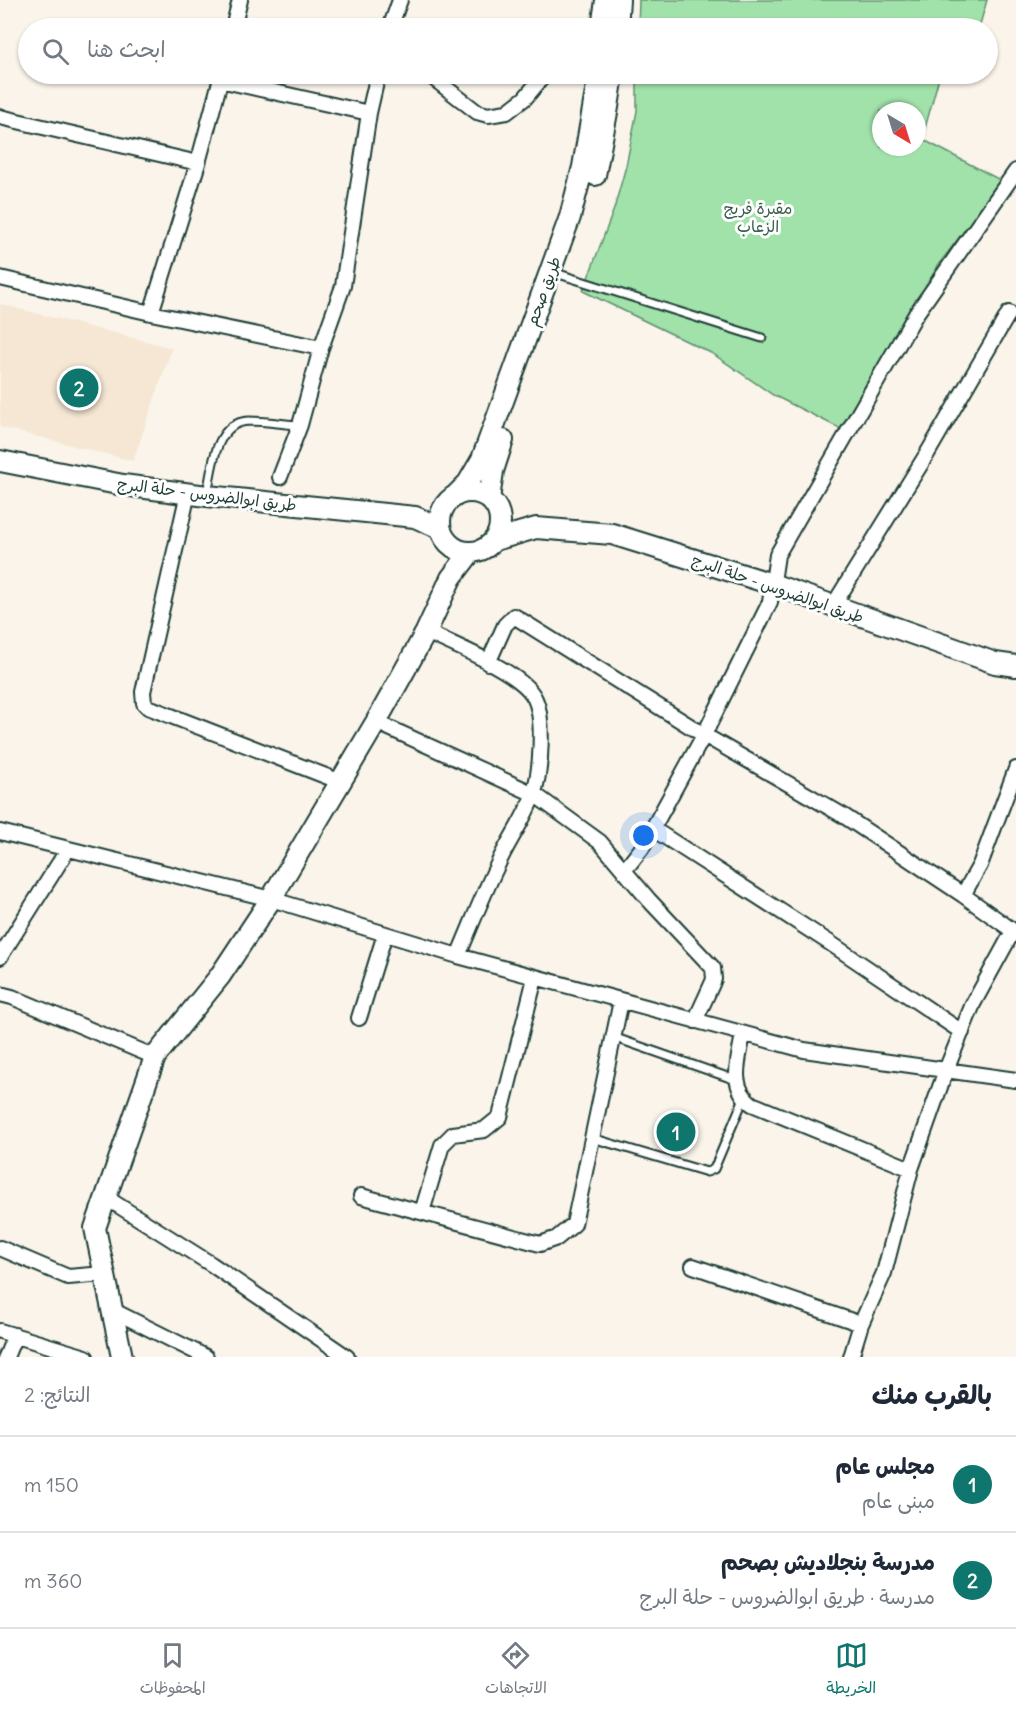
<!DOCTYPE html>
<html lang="ar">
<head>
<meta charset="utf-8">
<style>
	:root { --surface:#fff; --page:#f6f6f7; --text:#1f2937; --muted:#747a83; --line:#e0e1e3; --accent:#0f766e }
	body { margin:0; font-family:Delius,"Playpen Sans Arabic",sans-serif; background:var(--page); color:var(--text); direction:rtl }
	.compass { position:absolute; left:872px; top:102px; width:54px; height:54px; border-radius:50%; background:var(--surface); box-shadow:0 2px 4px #0004; rotate:142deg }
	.you { position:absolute; left:644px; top:836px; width:21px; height:21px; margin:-15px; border:4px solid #fff; border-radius:50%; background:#1a73e8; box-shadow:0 0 0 9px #1a73e833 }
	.badge { display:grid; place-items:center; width:39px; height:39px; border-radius:50%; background:var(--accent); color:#fff; font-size:20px; font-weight:700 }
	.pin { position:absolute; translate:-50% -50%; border:3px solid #fff; box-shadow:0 2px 6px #0006 }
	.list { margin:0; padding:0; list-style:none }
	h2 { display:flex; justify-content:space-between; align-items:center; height:78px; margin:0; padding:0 24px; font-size:26px }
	h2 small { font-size:20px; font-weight:400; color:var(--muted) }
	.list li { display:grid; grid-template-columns:39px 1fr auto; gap:18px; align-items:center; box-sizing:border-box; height:96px; padding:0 24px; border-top:2px solid var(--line) }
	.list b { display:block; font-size:22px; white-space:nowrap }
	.list p { margin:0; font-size:20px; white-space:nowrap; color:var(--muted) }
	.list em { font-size:20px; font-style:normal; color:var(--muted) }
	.icon { flex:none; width:33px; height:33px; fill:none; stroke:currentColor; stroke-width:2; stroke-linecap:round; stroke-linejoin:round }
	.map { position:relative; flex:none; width:1016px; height:1357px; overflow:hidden; direction:ltr }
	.search { position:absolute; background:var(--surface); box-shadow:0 2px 4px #0004; left:18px; right:18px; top:18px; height:66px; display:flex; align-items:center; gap:15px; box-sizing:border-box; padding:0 21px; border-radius:33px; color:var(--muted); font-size:22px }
	.sheet { height:270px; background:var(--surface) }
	nav { display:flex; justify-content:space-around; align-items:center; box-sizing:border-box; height:84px; border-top:2px solid var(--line); background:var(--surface); font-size:16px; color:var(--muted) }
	nav a { display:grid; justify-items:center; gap:3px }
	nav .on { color:var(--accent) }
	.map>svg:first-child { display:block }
	.built { fill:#f5e7d3 }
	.green { fill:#a1e1aa; stroke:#608f6f; stroke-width:1.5; fill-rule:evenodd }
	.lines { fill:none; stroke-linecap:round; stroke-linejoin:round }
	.lane-casing { stroke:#1f3d34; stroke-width:11 }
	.street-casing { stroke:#1f3d34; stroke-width:18 }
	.secondary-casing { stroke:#1f3d34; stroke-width:24 }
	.lane { stroke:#fff; stroke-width:7 }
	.street { stroke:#fff; stroke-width:14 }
	.secondary { stroke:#fff; stroke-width:20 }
	.labels { text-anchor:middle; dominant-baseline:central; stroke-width:6; stroke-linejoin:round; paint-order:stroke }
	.park-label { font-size:16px; fill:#395e4c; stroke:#fff }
	.street-label { font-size:16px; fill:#1f3d34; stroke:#fff }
</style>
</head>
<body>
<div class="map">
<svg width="1016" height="1357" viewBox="0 0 1016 1357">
	<rect width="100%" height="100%" fill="#faf4eb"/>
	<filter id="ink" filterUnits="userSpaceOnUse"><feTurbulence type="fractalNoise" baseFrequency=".0167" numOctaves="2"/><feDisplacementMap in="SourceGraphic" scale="12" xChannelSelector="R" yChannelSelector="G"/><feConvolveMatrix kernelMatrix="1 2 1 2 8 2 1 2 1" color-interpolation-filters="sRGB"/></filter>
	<g filter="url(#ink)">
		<!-- built -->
		<path class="built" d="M 0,304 L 172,348 L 133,461 L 0,427 Z"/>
		<!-- green -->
		<path class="green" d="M 639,0 L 987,0 L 979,28 L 638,28 Z
			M 637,74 L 940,74 L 922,139 L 1002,181 L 939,264 L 843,430 L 773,395 L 713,354 L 583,291 L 614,209 L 626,166 L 637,111 ZM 881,111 L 917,111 L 917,147 L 881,147 Z"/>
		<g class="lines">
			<defs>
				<path id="lane" d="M 562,275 L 762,338
					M 207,495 C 212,470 214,422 249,421 C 266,421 283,424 300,425
					M 613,1037 L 736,1080
					M 592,1138 L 707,1172 L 714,1169 L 744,1098"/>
				<path id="street" d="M 233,28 L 240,0
					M 390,28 L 400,0
					M 428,74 L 477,112 L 488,115 L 507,112 L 525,98 L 545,74
					M 220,80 L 369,113
					M 0,117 L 198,163
					M 0,278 L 151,313 L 198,163 L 222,74
					M 151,313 L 321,348
					M 280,477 L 300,425 L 321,348 L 343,286 L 369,113 L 378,74
					M 188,493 L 143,692 L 144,703 L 148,707 L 341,782
					M 833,606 L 927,454 L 1009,313
					M 426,632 C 452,644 521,672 534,697 C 545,717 541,773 533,795 C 525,819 508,841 498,864 C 483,894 471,926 458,956
					M 488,663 L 505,625 L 514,616 L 704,735 L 844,816 L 963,895 L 1016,933
					M 376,722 L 534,794 L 600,842 L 649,900 L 713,968 L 714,979 L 712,984 L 695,1021
					M 653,829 L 830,943 L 962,1032
					M 0,832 L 271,899 L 458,956 L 804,1050 L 1016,1080
					M 624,871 L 642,848 L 704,735 L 770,602 L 777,555 L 916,314 L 1016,171
					M 963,895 L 980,865 L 1016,769
					M 0,957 L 68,849
					M 0,994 L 12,997 L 155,1057
					M 359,1018 L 385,934
					M 743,1034 C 739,1060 728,1086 752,1104 L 911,1169
					M 361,1196 L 540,1244 L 557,1238 L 574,1224 L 621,1001
					M 105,1197 L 211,1264 L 347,1357
					M 422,1212 L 442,1145 L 453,1134 L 484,1130 L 500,1117 L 535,978
					M 0,1248 L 68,1277 L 104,1274
					M 693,1266 L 861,1324
					M 112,1310 L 206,1357
					M 0,1331 L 86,1357
					M 6,1357 L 15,1335
					M 851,1357 L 861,1324 L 884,1273 L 911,1169 L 946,1070 L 973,1004 L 1013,931"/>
				<path id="secondary" d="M 602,28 L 606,0
					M 617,28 L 619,0
					M 595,175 L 608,107 L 613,74
					M 0,461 L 123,485 L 207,496 L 415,517 L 440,528
					M440 522a30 30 0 1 1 60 0a30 30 0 1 1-60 0Z
					M 454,497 L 468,483 L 482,459 L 570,217 L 583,167 L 599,74
					M 489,499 L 493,471 L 503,440
					M 495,540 L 536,528 L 612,534 L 772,584 L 995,663 L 1016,666
					M 122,1357 L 95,1228 L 155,1057 L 220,976 L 271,899 L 376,722 L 426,632 L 451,578 L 470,553"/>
			</defs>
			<!-- lane casing -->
			<use href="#lane" class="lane-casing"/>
			<!-- street casing -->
			<use href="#street" class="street-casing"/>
			<!-- secondary casing -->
			<use href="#secondary" class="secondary-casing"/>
			<!-- lane -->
			<use href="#lane" class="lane"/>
			<!-- street -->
			<use href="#street" class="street"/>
			<!-- secondary -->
			<use href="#secondary" class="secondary"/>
		</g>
	</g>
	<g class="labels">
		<!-- park labels -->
		<g class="park-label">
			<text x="758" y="208">مقبرة فريج<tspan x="758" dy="18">الزعاب</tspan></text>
		</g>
		<!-- street labels -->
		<g class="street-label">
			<text transform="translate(543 291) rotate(-70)">طريق صحم</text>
			<text transform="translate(207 494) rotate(7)">طريق ابوالضروس - حلة البرج</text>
			<text transform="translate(778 588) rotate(19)">طريق ابوالضروس - حلة البرج</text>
		</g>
	</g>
</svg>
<svg class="compass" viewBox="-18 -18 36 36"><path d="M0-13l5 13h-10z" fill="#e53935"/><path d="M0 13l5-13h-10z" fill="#747a83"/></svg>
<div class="you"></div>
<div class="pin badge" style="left:676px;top:1132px">1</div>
<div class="pin badge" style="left:79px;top:388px">2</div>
<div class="search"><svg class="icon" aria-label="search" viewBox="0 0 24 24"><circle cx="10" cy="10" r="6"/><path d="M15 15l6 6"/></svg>ابحث هنا</div>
</div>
<section class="sheet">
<h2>بالقرب منك<small>النتائج: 2</small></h2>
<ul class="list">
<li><span class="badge">1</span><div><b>مجلس عام</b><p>مبنى عام</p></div><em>150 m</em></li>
<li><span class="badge">2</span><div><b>مدرسة بنجلاديش بصحم</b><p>مدرسة · طريق ابوالضروس - حلة البرج</p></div><em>360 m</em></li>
</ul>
</section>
<nav>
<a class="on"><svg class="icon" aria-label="map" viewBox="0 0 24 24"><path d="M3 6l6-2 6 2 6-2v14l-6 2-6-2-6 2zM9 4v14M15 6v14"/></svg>الخريطة</a>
<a><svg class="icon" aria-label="directions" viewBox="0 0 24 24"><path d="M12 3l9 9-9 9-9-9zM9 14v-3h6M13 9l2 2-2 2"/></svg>الاتجاهات</a>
<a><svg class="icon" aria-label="saved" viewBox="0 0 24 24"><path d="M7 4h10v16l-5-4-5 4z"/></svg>المحفوظات</a>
</nav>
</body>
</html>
